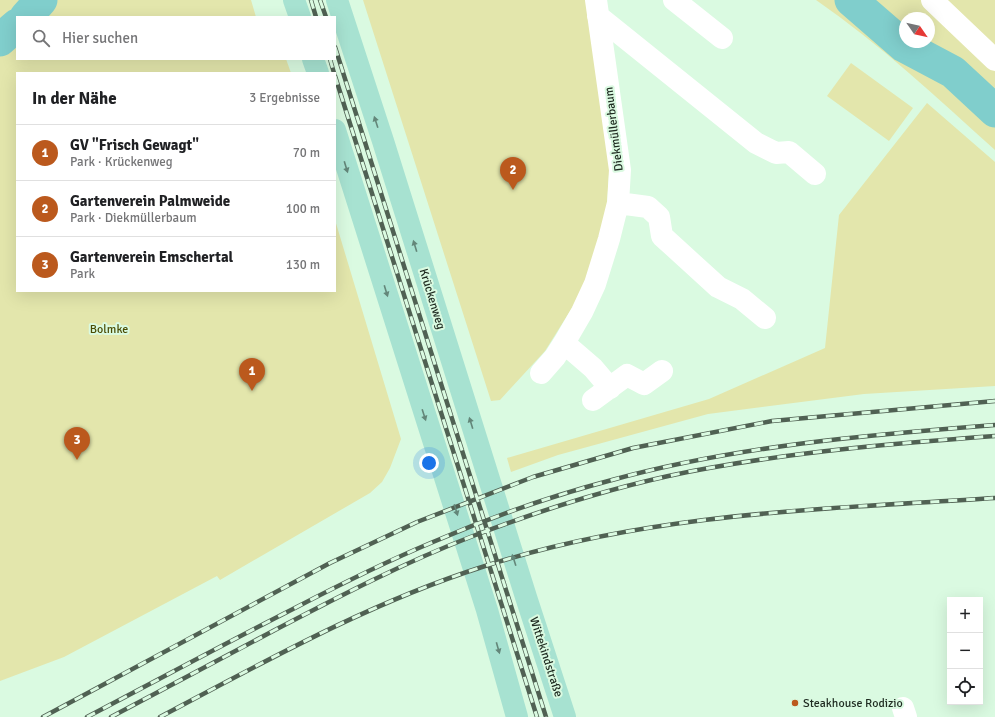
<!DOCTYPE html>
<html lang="de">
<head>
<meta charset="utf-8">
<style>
	:root { --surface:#fff; --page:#f6f6f6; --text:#202124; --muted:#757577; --line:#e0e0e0; --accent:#bb591d }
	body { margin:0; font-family:Signika,sans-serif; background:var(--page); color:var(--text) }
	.controls { position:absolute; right:12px; bottom:12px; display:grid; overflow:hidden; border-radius:0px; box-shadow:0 4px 16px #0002 }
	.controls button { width:36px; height:36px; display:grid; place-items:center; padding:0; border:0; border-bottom:1px solid var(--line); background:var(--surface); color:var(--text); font:20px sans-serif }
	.compass { position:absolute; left:899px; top:12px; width:36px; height:36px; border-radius:50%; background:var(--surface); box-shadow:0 4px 16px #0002; rotate:124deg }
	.you { position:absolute; left:429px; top:463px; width:14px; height:14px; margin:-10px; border:3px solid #fff; border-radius:50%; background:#1a73e8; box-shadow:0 0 0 6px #1a73e833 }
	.badge { display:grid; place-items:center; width:26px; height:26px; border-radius:50%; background:var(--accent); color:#fff; font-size:13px; font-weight:700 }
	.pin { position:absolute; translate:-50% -33px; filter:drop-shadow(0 1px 2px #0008) }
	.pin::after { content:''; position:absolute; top:21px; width:14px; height:12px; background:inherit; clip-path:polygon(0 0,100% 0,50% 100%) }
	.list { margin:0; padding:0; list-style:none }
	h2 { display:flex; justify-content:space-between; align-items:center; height:52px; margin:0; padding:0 16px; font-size:17px }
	h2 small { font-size:13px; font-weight:400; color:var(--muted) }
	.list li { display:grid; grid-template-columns:26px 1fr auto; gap:12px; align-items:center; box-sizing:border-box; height:56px; padding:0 16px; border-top:1px solid var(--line) }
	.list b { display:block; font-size:15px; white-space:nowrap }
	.list p { margin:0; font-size:13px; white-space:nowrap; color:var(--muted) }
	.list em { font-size:13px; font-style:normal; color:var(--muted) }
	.icon { flex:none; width:22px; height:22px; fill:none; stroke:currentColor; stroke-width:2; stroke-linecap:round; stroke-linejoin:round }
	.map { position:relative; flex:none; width:995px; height:717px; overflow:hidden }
	.search { position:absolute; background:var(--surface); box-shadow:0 4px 16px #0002; left:16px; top:16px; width:320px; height:44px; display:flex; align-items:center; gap:10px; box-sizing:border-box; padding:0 14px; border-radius:0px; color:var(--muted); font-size:15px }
	.panel { position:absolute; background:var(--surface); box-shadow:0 4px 16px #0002; left:16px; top:72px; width:320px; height:220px; border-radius:0px }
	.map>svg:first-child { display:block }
	.green { fill:#e3e6ac; fill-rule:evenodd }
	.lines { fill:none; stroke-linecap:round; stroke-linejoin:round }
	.river { stroke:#80cecc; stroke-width:33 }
	.minor { stroke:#fff; stroke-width:22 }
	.major { stroke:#a7e2d1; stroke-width:22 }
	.rail-casing { stroke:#506153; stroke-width:4.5 }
	.rail { stroke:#dafae1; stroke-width:3; stroke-dasharray:9; stroke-linecap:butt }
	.oneway { fill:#638679 }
	.poi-dot { fill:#bb591d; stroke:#dafae1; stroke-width:1.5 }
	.labels { text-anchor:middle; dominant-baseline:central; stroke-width:4; stroke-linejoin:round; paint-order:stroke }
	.street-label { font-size:12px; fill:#1f2b21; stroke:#dafae1 }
	.park-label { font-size:12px; fill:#4b4c04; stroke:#dafae1 }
	.poi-label { font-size:12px; fill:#1f2b21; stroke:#dafae1; text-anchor:start }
</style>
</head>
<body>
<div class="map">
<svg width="995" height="717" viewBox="0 0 995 717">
	<rect width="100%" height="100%" fill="#dafae1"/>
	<!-- green -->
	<path class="green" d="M 0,0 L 251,0 L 256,17 L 17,17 L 17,59 L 286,59 L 291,73 L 17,73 L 17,291 L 335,291 L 335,220 L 401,439 L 390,468 L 382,482 L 370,493 L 220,580 L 217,576 L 64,657 L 0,681 Z
		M 363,0 L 587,0 L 610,159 L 606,220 L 593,262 L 577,300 L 545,351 L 500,400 L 491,401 Z
		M 816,0 L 923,0 L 995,67 L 995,150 C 937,98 880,44 816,0 ZM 905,18 L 929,18 L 929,42 L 905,42 Z
		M 941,0 L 995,0 L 995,49 Z
		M 851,63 L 913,108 L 889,141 L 827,96 Z
		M 927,103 L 995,162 L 995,386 L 864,394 L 708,414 L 558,455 L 511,472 L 507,458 L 709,399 L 825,348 L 839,215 Z"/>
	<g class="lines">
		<!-- river -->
		<path class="river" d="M 851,0 L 904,46 L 953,72 L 995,111
			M 26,17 L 41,0
			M 0,40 L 17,25"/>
		<!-- minor -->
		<path class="minor" d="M 674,0 L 722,38
			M 932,0 L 995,60
			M 598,16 L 756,143 L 776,153 L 789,152 L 815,174
			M 618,203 L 648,207 L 659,217 L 662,236 L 718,287 L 742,299 L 765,318
			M 564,343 L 593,368 L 610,388
			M 541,373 L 555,357 L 564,343 L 582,312 L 595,284 L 609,239 L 618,203 L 620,170 L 596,0
			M 593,400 L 627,375 L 644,384 L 662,371
			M 903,708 L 906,717"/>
		<!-- major -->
		<path class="major" d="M 294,0 L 300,17
			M 337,0 L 383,141 L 526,597 L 565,717
			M 313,59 L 318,73
			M 335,130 L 487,610 L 517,717"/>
		<defs>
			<path id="rail" d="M 311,0 L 316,17
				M 320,0 L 326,17
				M 335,47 L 546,717
				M 330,59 L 334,73
				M 335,76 L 537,717
				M 43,717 L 330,563 L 417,522 L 533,477 L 633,448 L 772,421 L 995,401
				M 87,717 C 156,681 224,644 293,609 C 339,585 385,562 433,542 C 491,517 551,496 612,480 C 737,446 866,435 995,425
				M 111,717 C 165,688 219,660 273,631 C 338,597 405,562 473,536 C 549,507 629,482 709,468 C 804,451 899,443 995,436
				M 160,717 C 264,662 369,603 482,567 C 648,513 823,509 995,498"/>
		</defs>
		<!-- rail casing -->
		<use href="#rail" class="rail-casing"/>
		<!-- rail -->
		<use href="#rail" class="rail"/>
	</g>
	<!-- one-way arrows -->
	<defs><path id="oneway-solid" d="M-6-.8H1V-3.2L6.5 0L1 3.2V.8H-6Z"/></defs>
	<g class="oneway">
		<use href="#oneway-solid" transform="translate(376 122) rotate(-108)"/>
		<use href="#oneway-solid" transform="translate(346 167) rotate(73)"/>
		<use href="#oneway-solid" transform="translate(415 246) rotate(-107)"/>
		<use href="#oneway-solid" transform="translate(386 291) rotate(73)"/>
		<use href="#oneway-solid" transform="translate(424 415) rotate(72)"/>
		<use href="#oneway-solid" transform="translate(471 423) rotate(-107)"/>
		<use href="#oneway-solid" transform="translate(456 510) rotate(73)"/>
		<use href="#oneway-solid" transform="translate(514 560) rotate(-108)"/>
		<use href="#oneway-solid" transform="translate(498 648) rotate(74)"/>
	</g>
	<!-- markers -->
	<circle class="poi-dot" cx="795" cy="703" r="4"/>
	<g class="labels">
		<!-- street labels -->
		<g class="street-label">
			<text transform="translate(614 129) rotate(-97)">Diekmüllerbaum</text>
			<text transform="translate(432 299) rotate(73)">Krückenweg</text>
			<text transform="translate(546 657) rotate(72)">Wittekindstraße</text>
		</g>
		<!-- park labels -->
		<g class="park-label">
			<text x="109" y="329">Bolmke</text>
		</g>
		<!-- poi labels -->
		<g class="poi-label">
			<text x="803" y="703">Steakhouse Rodizio</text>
		</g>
	</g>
</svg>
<div class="controls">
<button>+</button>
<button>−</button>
<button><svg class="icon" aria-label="locate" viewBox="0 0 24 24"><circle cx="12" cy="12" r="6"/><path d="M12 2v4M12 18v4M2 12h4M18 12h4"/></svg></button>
</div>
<svg class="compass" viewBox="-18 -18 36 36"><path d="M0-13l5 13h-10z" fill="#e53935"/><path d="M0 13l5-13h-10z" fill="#757577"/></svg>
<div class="you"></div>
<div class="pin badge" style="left:252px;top:391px">1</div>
<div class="pin badge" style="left:513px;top:190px">2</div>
<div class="pin badge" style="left:77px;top:460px">3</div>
<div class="search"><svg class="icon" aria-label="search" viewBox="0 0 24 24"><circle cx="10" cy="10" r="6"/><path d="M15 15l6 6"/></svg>Hier suchen</div>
<section class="panel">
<h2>In der Nähe<small>3 Ergebnisse</small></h2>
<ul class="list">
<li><span class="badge">1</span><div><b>GV &quot;Frisch Gewagt&quot;</b><p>Park · Krückenweg</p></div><em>70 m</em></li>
<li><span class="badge">2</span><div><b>Gartenverein Palmweide</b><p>Park · Diekmüllerbaum</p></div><em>100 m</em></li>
<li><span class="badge">3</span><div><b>Gartenverein Emschertal</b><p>Park</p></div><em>130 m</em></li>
</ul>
</section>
</div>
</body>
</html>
